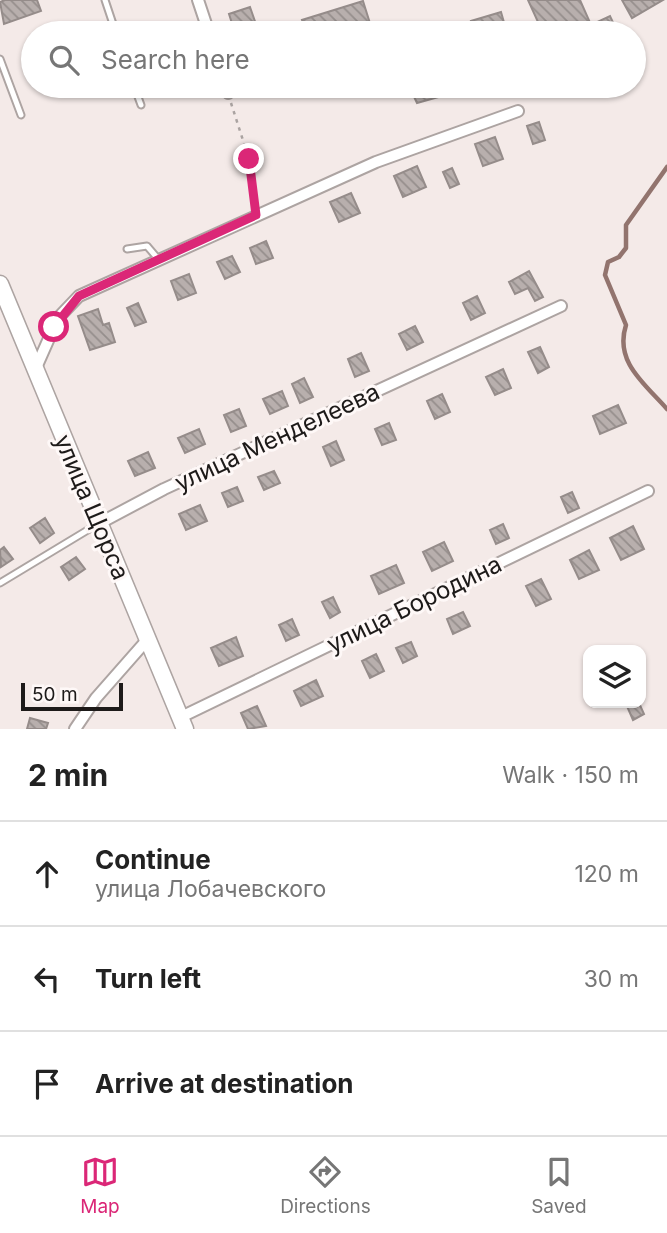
<!DOCTYPE html>
<html lang="en">
<head>
<meta charset="utf-8">
<style>
	:root { --surface:#fff; --page:#f6f6f6; --text:#222; --muted:#767676; --line:#e0e0e0; --accent:#db2777 }
	body { margin:0; font-family:Inter,sans-serif; background:var(--page); color:var(--text) }
	.controls { position:absolute; right:21px; bottom:21px; display:grid; overflow:hidden; border-radius:14px; box-shadow:0 2px 5px #0004 }
	.controls button { width:63px; height:63px; display:grid; place-items:center; padding:0; border:0; border-bottom:2px solid var(--line); background:var(--surface); color:var(--text); font:35px sans-serif }
	.scale { position:absolute; left:21px; bottom:18px; width:102px; box-sizing:border-box; padding-left:7px; border:4px solid #1d1a19; border-top:0; font-size:19px; line-height:24px; white-space:nowrap; color:#1d1a19; -webkit-text-stroke:5px #fef8f7; paint-order:stroke }
	.stop { position:absolute; width:21px; height:21px; margin:-16px; border:5px solid #db2777; border-radius:50%; background:#fff }
	.stop.end { background:#db2777; border-color:#fff; box-shadow:0 2px 7px #0008 }
	.list { margin:0; padding:0; list-style:none }
	h2 { display:flex; justify-content:space-between; align-items:center; height:91px; margin:0; padding:0 28px; font-size:30px }
	h2 small { font-size:23px; font-weight:400; color:var(--muted) }
	.list li { display:grid; grid-template-columns:46px 1fr auto; gap:21px; align-items:center; box-sizing:border-box; height:105px; padding:0 28px; border-top:2px solid var(--line) }
	.list b { display:block; font-size:26px; white-space:nowrap }
	.list p { margin:0; font-size:23px; white-space:nowrap; color:var(--muted) }
	.list em { font-size:23px; font-style:normal; color:var(--muted) }
	.icon { flex:none; width:38px; height:38px; fill:none; stroke:currentColor; stroke-width:2; stroke-linecap:round; stroke-linejoin:round }
	.map { position:relative; flex:none; width:667px; height:729px; overflow:hidden }
	.search { position:absolute; background:var(--surface); box-shadow:0 2px 5px #0004; left:21px; right:21px; top:21px; height:77px; display:flex; align-items:center; gap:18px; box-sizing:border-box; padding:0 24px; border-radius:38px; color:var(--muted); font-size:26px }
	.sheet { height:406px; background:var(--surface) }
	nav { display:flex; justify-content:space-around; align-items:center; box-sizing:border-box; height:98px; border-top:2px solid var(--line); background:var(--surface); font-size:19px; color:var(--muted) }
	nav a { display:grid; justify-items:center; gap:4px }
	nav .on { color:var(--accent) }
	.map>svg:first-child { display:block }
	.lines { fill:none; stroke-linecap:round; stroke-linejoin:round }
	.stream { stroke:#92746e; stroke-width:4.5 }
	.building { fill:url(#building-back-hatch); stroke:#958c8a; stroke-width:2 }
	.service-casing { stroke:#ada4a2; stroke-width:9 }
	.minor-casing { stroke:#ada4a2; stroke-width:14 }
	.secondary-casing { stroke:#ada4a2; stroke-width:19 }
	.path { stroke:#aaa3a1; stroke-width:2.5; stroke-dasharray:3.5 5; stroke-linecap:butt }
	.service { stroke:#fff; stroke-width:5 }
	.minor { stroke:#fff; stroke-width:10 }
	.secondary { stroke:#fff; stroke-width:16 }
	.route { stroke:#db2777; stroke-width:9 }
	.labels { text-anchor:middle; dominant-baseline:central; stroke-width:6; stroke-linejoin:round; paint-order:stroke }
	.street-label { font-size:24px; fill:#1d1a19; stroke:#fef8f7 }
</style>
</head>
<body>
<div class="map">
<svg width="667" height="729" viewBox="0 0 667 729">
	<defs>
		<pattern id="building-back-hatch" width="6" height="6" patternUnits="userSpaceOnUse" patternTransform="scale(1.75)"><rect width="6" height="6" fill="#b8afad"/><path d="M-1 5l2 2M0 0l6 6M5-1l2 2" fill="none" stroke="#958e8c"/></pattern>
	</defs>
	<rect width="100%" height="100%" fill="#f4eae8"/>
	<g class="lines">
		<!-- stream -->
		<path class="stream" d="M 667,167 L 626,225 L 626,248 L 619,257 L 608,262 L 605,275 L 626,325 C 614,362 645,384 667,409"/>
	</g>
	<!-- building -->
	<path class="building" d="M 5,0 L 37,0 L 41,11 L 4,24 L 0,2 Z
		M 528,0 L 580,0 L 591,25 L 610,16 L 618,33 L 543,33 Z
		M 622,0 L 663,0 L 632,18 Z
		M 363,1 L 373,33 L 307,33 L 302,20 Z
		M 250,7 L 259,33 L 235,33 L 229,14 Z
		M 501,12 L 507,33 L 475,33 L 471,21 Z
		M 464,24 L 466,33 L 436,33 L 436,32 Z
		M 409,86 L 447,86 L 449,94 L 417,103 Z
		M 539,122 L 545,140 L 533,144 L 527,126 Z
		M 495,137 L 503,159 L 483,166 L 475,144 Z
		M 417,166 L 426,187 L 403,197 L 394,176 Z
		M 452,168 L 459,184 L 450,188 L 443,172 Z
		M 351,193 L 360,213 L 339,222 L 330,202 Z
		M 266,241 L 273,258 L 256,264 L 250,248 Z
		M 232,256 L 240,272 L 225,279 L 217,262 Z
		M 529,271 L 543,297 L 535,301 L 528,288 L 515,294 L 509,282 Z
		M 189,274 L 196,293 L 178,300 L 171,281 Z
		M 477,296 L 485,313 L 471,320 L 463,303 Z
		M 138,303 L 146,322 L 135,326 L 127,308 Z
		M 98,309 L 103,325 L 109,323 L 115,342 L 90,350 L 78,316 Z
		M 415,326 L 423,342 L 407,350 L 399,334 Z
		M 540,347 L 549,367 L 538,373 L 528,352 Z
		M 361,353 L 369,371 L 355,377 L 348,359 Z
		M 503,369 L 511,388 L 495,395 L 486,377 Z
		M 304,378 L 313,397 L 300,403 L 292,384 Z
		M 282,391 L 288,406 L 270,414 L 263,399 Z
		M 442,394 L 450,412 L 435,419 L 427,401 Z
		M 618,405 L 626,423 L 600,434 L 593,416 Z
		M 239,409 L 246,426 L 231,432 L 224,415 Z
		M 389,423 L 396,440 L 382,445 L 375,429 Z
		M 199,429 L 205,444 L 185,453 L 178,438 Z
		M 336,441 L 344,460 L 331,466 L 323,447 Z
		M 148,452 L 155,468 L 135,476 L 128,461 Z
		M 274,471 L 280,483 L 264,490 L 258,477 Z
		M 237,487 L 243,501 L 228,507 L 222,493 Z
		M 572,492 L 579,508 L 568,513 L 561,497 Z
		M 200,505 L 207,521 L 186,530 L 179,514 Z
		M 45,518 L 54,533 L 40,543 L 30,528 Z
		M 503,524 L 509,538 L 496,544 L 490,530 Z
		M 633,526 L 644,549 L 621,560 L 610,538 Z
		M 444,542 L 453,561 L 432,571 L 423,552 Z
		M 4,547 L 13,559 L 1,567 L 0,550 Z
		M 589,550 L 599,570 L 579,579 L 570,560 Z
		M 76,557 L 85,569 L 69,580 L 61,567 Z
		M 396,565 L 404,583 L 379,594 L 371,576 Z
		M 541,579 L 551,599 L 536,606 L 526,586 Z
		M 333,597 L 340,612 L 330,618 L 322,602 Z
		M 463,612 L 470,626 L 453,634 L 447,619 Z
		M 292,619 L 299,635 L 286,641 L 279,625 Z
		M 236,637 L 243,656 L 219,666 L 211,648 Z
		M 411,642 L 417,656 L 403,663 L 396,648 Z
		M 376,654 L 384,671 L 370,678 L 362,661 Z
		M 316,680 L 323,696 L 301,706 L 294,691 Z
		M 639,703 L 644,714 L 633,720 L 626,704 Z
		M 257,706 L 266,726 L 248,729 L 241,713 Z
		M 30,718 L 48,723 L 46,729 L 27,729 Z"/>
	<g class="lines">
		<defs>
			<path id="service" d="M 105,0 L 116,33
				M 0,59 L 21,115
				M 134,86 L 141,105
				M 127,249 L 147,246 L 159,260
				M 0,583 L 96,525"/>
			<path id="minor" d="M 198,0 L 209,33
				M 226,86 L 228,93
				M 35,370 L 58,318 L 79,296 L 376,162 L 518,111
				M 98,524 L 164,489 L 561,306
				M 181,717 L 648,491
				M 75,729 L 96,698 L 147,640"/>
			<path id="secondary" d="M 0,284 L 185,729"/>
		</defs>
		<!-- service casing -->
		<use href="#service" class="service-casing"/>
		<!-- minor casing -->
		<use href="#minor" class="minor-casing"/>
		<!-- secondary casing -->
		<use href="#secondary" class="secondary-casing"/>
		<!-- path -->
		<path class="path" d="M 231,103 L 249,159 L 254,205"/>
		<!-- service -->
		<use href="#service" class="service"/>
		<!-- minor -->
		<use href="#minor" class="minor"/>
		<!-- secondary -->
		<use href="#secondary" class="secondary"/>
	</g>
	<g class="lines">
		<!-- route -->
		<path class="route" d="M 54,327 L 79,296 L 256,215 L 249,159"/>
	</g>
	<g class="labels">
		<!-- street labels -->
		<g class="street-label">
			<text transform="translate(277 437) rotate(-25)">улица Менделеева</text>
			<text transform="translate(92 507) rotate(67)">улица Щорса</text>
			<text transform="translate(414 604) rotate(-26)">улица Бородина</text>
		</g>
	</g>
</svg>
<div class="controls">
<button><svg class="icon" aria-label="layers" viewBox="0 0 24 24"><path d="M12 4l9 5-9 5-9-5zM3 14l9 5 9-5"/></svg></button>
</div>
<div class="scale">50 m</div>
<div class="stop" style="left:54px;top:327px"></div>
<div class="stop end" style="left:249px;top:159px"></div>
<div class="search"><svg class="icon" aria-label="search" viewBox="0 0 24 24"><circle cx="10" cy="10" r="6"/><path d="M15 15l6 6"/></svg>Search here</div>
</div>
<section class="sheet">
<h2>2 min<small>Walk · 150 m</small></h2>
<ul class="list">
<li><svg class="icon" aria-label="ahead" viewBox="0 0 24 24"><path d="M12 20V5M6 11l6-6 6 6"/></svg><div><b>Continue</b><p>улица Лобачевского</p></div><em>120 m</em></li>
<li><svg class="icon" aria-label="left" viewBox="0 0 24 24"><path d="M17 20v-9H6M10 6l-5 5 5 5"/></svg><div><b>Turn left</b></div><em>30 m</em></li>
<li><svg class="icon" aria-label="arrive" viewBox="0 0 24 24"><path d="M6 21V4h12l-3 4 3 4H6"/></svg><div><b>Arrive at destination</b></div></li>
</ul>
</section>
<nav>
<a class="on"><svg class="icon" aria-label="map" viewBox="0 0 24 24"><path d="M3 6l6-2 6 2 6-2v14l-6 2-6-2-6 2zM9 4v14M15 6v14"/></svg>Map</a>
<a><svg class="icon" aria-label="directions" viewBox="0 0 24 24"><path d="M12 3l9 9-9 9-9-9zM9 14v-3h6M13 9l2 2-2 2"/></svg>Directions</a>
<a><svg class="icon" aria-label="saved" viewBox="0 0 24 24"><path d="M7 4h10v16l-5-4-5 4z"/></svg>Saved</a>
</nav>
</body>
</html>
